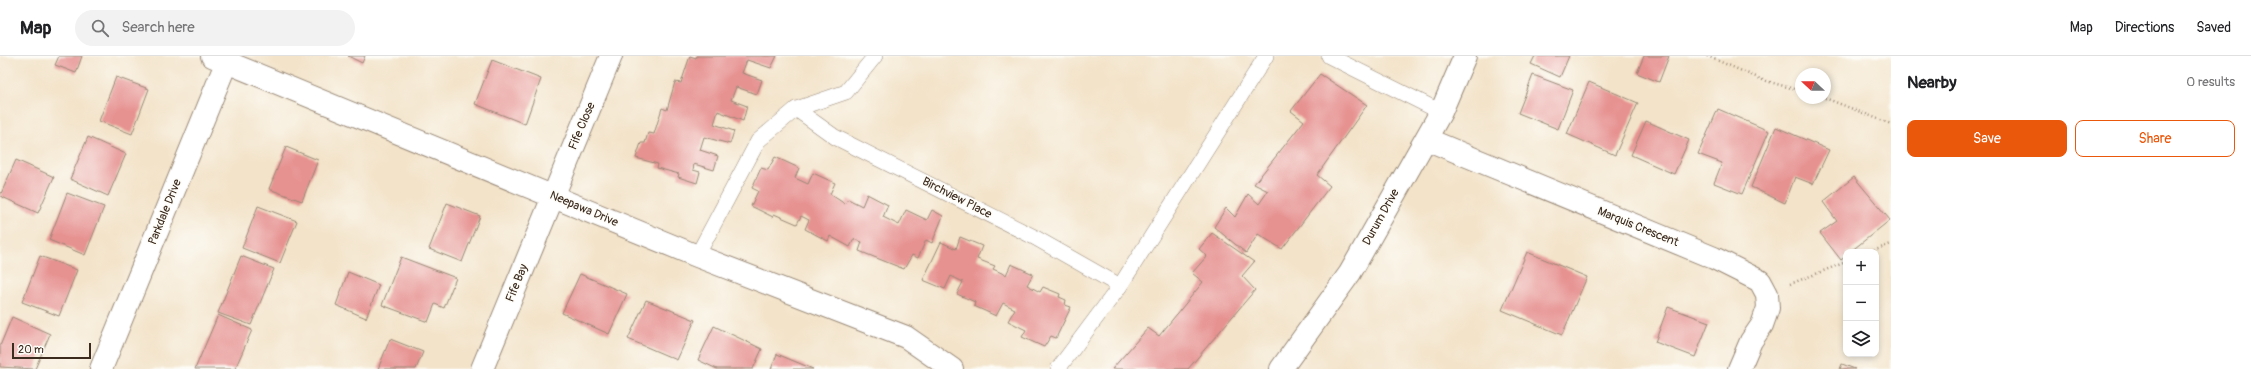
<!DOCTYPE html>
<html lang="en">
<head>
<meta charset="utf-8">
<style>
	:root { --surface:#fff; --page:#f2f2f2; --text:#202124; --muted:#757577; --line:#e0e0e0; --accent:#ea580c }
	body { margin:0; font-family:Pangolin,sans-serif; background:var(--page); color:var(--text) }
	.controls { position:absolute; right:12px; bottom:12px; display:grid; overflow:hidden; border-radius:8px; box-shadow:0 2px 6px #0003 }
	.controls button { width:36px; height:36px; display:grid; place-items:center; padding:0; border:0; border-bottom:1px solid var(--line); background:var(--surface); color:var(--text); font:20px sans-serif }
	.compass { position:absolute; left:1795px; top:12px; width:36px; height:36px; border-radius:50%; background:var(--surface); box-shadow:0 2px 6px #0003; rotate:292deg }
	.scale { position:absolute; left:12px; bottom:10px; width:79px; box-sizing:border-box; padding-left:4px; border:2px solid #3b2a1e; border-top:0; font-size:11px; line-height:14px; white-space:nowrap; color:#3b2a1e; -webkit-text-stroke:3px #fdfcf7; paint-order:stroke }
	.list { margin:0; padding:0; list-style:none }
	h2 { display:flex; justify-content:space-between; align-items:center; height:52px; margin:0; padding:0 16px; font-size:17px }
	h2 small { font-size:13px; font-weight:400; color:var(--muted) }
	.actions { display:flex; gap:8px; padding:12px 16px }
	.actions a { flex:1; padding:9px 0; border:1px solid var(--accent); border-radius:8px; text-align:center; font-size:14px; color:var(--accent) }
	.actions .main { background:var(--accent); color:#fff }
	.icon { flex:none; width:22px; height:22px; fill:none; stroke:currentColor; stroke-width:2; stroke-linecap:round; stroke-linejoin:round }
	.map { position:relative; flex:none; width:1891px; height:313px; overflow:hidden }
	header { display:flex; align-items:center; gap:24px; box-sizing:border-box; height:56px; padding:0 20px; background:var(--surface); border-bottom:1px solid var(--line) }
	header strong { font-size:19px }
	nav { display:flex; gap:22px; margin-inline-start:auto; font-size:14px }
	.search { width:280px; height:36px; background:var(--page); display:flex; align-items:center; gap:10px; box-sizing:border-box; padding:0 14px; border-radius:22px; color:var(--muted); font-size:15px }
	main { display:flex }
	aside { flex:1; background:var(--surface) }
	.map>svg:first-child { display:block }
	.building { fill:#e69291 }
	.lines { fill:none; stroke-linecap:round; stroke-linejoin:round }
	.service-casing { stroke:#978674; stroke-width:16 }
	.minor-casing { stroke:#978674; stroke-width:24 }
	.path { stroke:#978674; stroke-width:2.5; stroke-dasharray:1 3; stroke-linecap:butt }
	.service { stroke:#fff; stroke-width:15 }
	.minor { stroke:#fff; stroke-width:22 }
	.labels { text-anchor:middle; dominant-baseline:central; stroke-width:3; stroke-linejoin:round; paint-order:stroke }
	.street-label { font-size:12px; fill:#3b2a1e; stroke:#fdfcf7 }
</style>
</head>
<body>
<header>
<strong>Map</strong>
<div class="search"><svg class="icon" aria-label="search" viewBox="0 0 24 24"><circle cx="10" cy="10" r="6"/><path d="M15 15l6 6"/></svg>Search here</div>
<nav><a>Map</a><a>Directions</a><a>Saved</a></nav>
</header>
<main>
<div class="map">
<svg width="1891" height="313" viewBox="0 0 1891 313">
	<rect width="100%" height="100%" fill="#fdfcf7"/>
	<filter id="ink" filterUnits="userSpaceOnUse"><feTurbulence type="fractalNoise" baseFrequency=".025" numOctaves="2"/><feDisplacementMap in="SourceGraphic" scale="8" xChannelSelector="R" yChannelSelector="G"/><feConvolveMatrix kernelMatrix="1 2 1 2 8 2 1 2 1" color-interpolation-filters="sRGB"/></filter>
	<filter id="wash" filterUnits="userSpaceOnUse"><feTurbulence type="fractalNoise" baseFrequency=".012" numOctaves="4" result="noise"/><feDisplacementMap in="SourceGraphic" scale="16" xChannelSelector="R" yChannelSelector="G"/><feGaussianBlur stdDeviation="0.9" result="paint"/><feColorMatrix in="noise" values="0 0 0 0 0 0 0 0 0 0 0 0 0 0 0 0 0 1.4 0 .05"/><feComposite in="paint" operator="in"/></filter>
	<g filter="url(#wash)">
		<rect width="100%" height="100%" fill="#f3e3c9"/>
		<g id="blocks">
			<!-- building -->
			<path class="building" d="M 59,0 L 82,0 L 76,17 L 55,9 Z
				M 348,0 L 365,0 L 362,7 Z
				M 690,0 L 696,2 L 697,0 L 777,0 L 771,12 L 747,4 L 742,17 L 762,24 L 757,38 L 736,31 L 731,44 L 747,50 L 743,65 L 718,55 L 714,68 L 734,75 L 730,88 L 704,81 L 700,94 L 718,100 L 714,114 L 694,108 L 693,114 L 700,116 L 697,127 L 678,121 L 679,118 L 657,112 L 658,108 L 636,102 L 641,87 L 645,87 L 648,77 L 654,78 L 662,52 L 667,54 L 675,26 L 681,27 Z
				M 1535,0 L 1569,0 L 1560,21 L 1531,8 Z
				M 1644,0 L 1669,0 L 1659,26 L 1637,17 Z
				M 492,4 L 541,23 L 525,68 L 475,48 Z
				M 1320,18 L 1367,49 L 1317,119 L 1330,130 L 1282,193 L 1258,178 L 1246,197 L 1214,171 L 1226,152 L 1235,161 L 1248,138 L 1259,148 L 1268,135 L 1254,128 L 1304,65 L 1291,55 Z
				M 1533,19 L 1573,34 L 1558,73 L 1518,57 Z
				M 116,21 L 149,33 L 132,78 L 99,65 Z
				M 1589,26 L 1638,47 L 1615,99 L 1567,78 Z
				M 1718,53 L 1769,75 L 1742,138 L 1714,127 L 1722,107 L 1698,98 Z
				M 1646,65 L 1689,84 L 1674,118 L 1631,99 Z
				M 1776,71 L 1829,94 L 1813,128 L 1795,121 L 1785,147 L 1751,131 Z
				M 88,81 L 126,98 L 108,140 L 70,123 Z
				M 286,91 L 318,104 L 302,145 L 269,133 Z
				M 775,101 L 799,112 L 795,122 L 808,128 L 813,117 L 835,127 L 830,138 L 845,148 L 848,143 L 862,150 L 867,138 L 888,149 L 883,161 L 899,169 L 906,154 L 927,164 L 932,154 L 943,160 L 932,187 L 926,184 L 918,202 L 912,199 L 904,213 L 859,195 L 862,186 L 854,183 L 850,191 L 830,180 L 828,185 L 805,173 L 809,164 L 801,160 L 797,168 L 774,158 L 773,161 L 751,150 L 758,135 L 752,132 L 761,112 L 768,114 Z
				M 16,104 L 54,121 L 38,157 L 0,140 Z
				M 1854,121 L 1890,164 L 1850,196 L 1846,196 L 1846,200 L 1841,204 L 1820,177 L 1837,165 L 1823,146 Z
				M 67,137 L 104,151 L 85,199 L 49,184 Z
				M 447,147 L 480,160 L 462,206 L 429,193 Z
				M 258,150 L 297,165 L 280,207 L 242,192 Z
				M 1212,177 L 1254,206 L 1242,220 L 1255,234 L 1188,313 L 1112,313 L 1148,272 L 1159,280 L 1203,226 L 1192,217 L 1207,200 L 1199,193 Z
				M 960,181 L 982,190 L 977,203 L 995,210 L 993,213 L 1006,219 L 1011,208 L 1033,218 L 1027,229 L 1040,236 L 1043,231 L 1060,238 L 1059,241 L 1066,244 L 1065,249 L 1071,251 L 1056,282 L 1051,280 L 1044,291 L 1022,281 L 1026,274 L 1008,265 L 1015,253 L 1003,247 L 996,260 L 974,250 L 975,246 L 957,238 L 963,226 L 951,220 L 945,233 L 923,224 L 941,186 L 956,193 Z
				M 1527,196 L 1587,221 L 1562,279 L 1502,254 Z
				M 40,200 L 77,214 L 59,260 L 22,246 Z
				M 241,200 L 274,213 L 251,269 L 218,257 Z
				M 401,201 L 456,222 L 444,252 L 435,248 L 428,266 L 382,249 Z
				M 348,216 L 379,229 L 366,262 L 336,249 Z
				M 580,218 L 627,238 L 609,278 L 562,257 Z
				M 646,244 L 695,264 L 677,304 L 628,283 Z
				M 1668,251 L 1709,266 L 1695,301 L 1655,286 Z
				M 218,259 L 252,274 L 235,313 L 195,313 Z
				M 12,261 L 50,278 L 35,313 L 0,311 L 0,290 Z
				M 714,270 L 762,293 L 753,313 L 717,313 L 698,304 Z
				M 390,283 L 423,296 L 416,313 L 378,313 Z
				M 777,298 L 813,313 L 771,313 Z
				M 1842,308 L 1855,313 L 1840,313 Z"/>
		</g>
	</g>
	<g filter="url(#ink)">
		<use href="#blocks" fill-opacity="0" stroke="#978674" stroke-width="1"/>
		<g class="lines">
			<defs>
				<path id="service" d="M 1329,0 L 1441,56
					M 796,53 L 835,81 L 1034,181 L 1120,230
					M 697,200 L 758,85 L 796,53 L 846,36 L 875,0
					M 1058,313 L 1120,230 L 1266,0"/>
				<path id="minor" d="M 212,0 L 697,200 L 906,281 L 952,313
					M 1426,83 L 1714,202 L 1760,225 L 1767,238 L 1768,252 L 1762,269 L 1751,285 L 1739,313
					M 101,313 L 229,0
					M 482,313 L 611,0
					M 1281,313 L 1350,217 L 1441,56 L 1465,0"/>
			</defs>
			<!-- service casing -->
			<use href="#service" class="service-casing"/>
			<!-- minor casing -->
			<use href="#minor" class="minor-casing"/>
			<!-- path -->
			<path class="path" d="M 1707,0 L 1763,24 L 1801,35
				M 1825,42 L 1891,68
				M 1870,196 L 1891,188
				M 1790,228 L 1846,206"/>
			<!-- service -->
			<use href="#service" class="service"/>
			<!-- minor -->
			<use href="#minor" class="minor"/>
		</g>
	</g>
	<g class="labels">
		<!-- street labels -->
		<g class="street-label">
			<text transform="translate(582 70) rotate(-67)">Fife Close</text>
			<text transform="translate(957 142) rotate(27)">Birchview Place</text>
			<text transform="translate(584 153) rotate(23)">Neepawa Drive</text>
			<text transform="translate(165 156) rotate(-68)">Parkdale Drive</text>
			<text transform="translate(1381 161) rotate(-61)">Durum Drive</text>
			<text transform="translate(1638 171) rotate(22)">Marquis Crescent</text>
			<text transform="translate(517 227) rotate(-68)">Fife Bay</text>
		</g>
	</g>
</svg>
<div class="controls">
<button>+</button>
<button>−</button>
<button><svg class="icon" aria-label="layers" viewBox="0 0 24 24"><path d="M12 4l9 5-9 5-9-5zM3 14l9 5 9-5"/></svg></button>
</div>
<svg class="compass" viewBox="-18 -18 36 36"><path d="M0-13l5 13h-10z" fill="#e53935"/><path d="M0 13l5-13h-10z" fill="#757577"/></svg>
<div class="scale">20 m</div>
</div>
<aside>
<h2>Nearby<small>0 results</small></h2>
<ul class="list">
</ul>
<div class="actions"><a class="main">Save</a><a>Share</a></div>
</aside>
</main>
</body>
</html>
